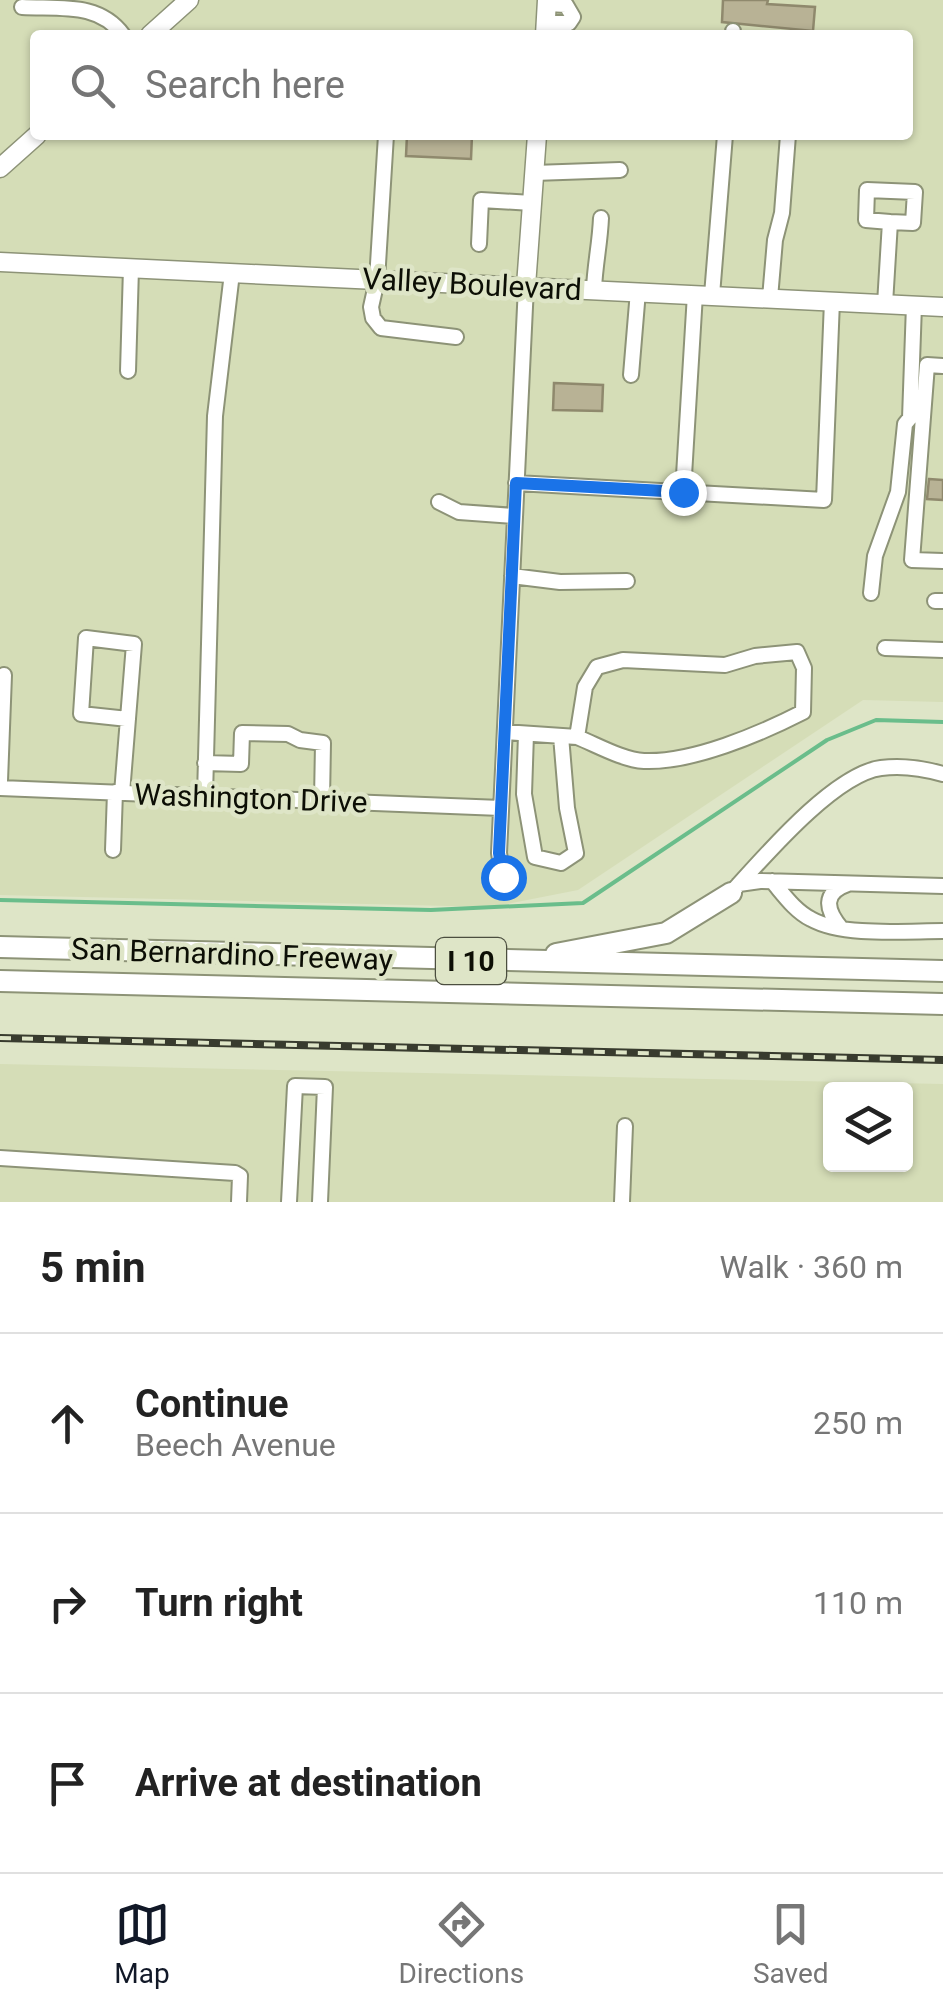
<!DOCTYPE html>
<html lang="en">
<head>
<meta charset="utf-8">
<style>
	:root { --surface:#fff; --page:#f6f6f6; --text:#222; --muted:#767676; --line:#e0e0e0; --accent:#111827 }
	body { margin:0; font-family:Roboto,sans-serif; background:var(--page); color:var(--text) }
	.controls { position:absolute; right:30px; bottom:30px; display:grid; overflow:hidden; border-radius:10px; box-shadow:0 2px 8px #0004 }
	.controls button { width:90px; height:90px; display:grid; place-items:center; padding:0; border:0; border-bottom:2px solid var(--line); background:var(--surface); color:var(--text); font:50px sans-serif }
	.stop { position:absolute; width:30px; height:30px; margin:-22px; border:8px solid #1a73e8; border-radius:50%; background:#fff }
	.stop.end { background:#1a73e8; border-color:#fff; box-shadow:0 2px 10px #0008 }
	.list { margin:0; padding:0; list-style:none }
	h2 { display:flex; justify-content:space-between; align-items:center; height:130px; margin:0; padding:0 40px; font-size:42px }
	h2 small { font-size:32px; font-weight:400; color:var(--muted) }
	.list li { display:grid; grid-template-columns:65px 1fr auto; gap:30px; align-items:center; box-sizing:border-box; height:180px; padding:0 40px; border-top:2px solid var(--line) }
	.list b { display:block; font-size:38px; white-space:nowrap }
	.list p { margin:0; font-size:32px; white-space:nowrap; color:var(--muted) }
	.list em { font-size:32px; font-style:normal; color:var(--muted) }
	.icon { flex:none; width:55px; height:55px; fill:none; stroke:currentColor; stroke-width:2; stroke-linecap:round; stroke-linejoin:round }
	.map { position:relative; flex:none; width:943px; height:1202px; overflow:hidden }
	.search { position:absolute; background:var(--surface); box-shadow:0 2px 8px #0004; left:30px; right:30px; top:30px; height:110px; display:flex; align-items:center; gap:25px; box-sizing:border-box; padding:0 35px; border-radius:10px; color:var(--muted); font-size:38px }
	.sheet { height:670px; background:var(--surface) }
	nav { display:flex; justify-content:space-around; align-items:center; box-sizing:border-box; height:140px; border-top:2px solid var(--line); background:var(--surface); font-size:28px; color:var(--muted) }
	nav a { display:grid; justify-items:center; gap:5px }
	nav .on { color:var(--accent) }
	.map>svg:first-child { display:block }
	.built { fill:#d5ddb7; fill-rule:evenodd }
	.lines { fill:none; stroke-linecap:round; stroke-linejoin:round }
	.stream { stroke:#6abd8b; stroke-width:4 }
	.building { fill:#b8b295; stroke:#8f896d; stroke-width:2.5 }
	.minor-casing { stroke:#8d9377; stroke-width:18 }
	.major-casing { stroke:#8d9377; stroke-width:21 }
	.highway-casing { stroke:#8d9377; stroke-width:24 }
	.minor { stroke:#fff; stroke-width:14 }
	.major { stroke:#fff; stroke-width:18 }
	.highway { stroke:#fff; stroke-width:20 }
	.rail-casing { stroke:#383b2e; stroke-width:8 }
	.rail { stroke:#dee5c7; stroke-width:4; stroke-dasharray:11; stroke-linecap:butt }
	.route { stroke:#1a73e8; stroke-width:12 }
	.labels { text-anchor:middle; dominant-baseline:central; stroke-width:9; stroke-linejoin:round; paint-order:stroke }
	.shield { fill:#dee5c7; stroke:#4b4e3f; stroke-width:2.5 }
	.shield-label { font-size:28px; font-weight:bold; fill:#0c0e05 }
	.street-label { font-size:30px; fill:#0c0e05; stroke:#dee5c7 }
</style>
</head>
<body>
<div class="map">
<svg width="943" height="1202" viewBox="0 0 943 1202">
	<rect width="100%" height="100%" fill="#dee5c7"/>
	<!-- built -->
	<path class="built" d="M 0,0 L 943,0 L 943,702 L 863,700 L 578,890 L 491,907 L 0,895 ZM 35,35 L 908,35 L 908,135 L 35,135 Z
		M 0,1064 L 943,1084 L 943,1202 L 0,1202 ZM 830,1090 L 906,1090 L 906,1164 L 830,1164 Z"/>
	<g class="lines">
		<!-- stream -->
		<path class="stream" d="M 0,900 L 431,910 L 583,903 L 827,740 L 876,720 L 943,722"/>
	</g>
	<!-- building -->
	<path class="building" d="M 723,0 L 768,0 L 767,4 L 815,7 L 813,31 L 722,22 Z
		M 407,135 L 472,135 L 471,159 L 406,156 Z
		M 554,383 L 603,385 L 602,411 L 553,410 Z
		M 929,479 L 943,480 L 943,500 L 927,499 Z"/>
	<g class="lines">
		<defs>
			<path id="minor" d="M 22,7 C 60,9 99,2 123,35
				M 546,23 L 569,23 L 573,17 L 566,5 L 547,4
				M 733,35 L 733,31
				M 386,135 L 377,280 L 371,307 L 373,318 L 381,328 L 456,337
				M 534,173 L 620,170
				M 479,244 L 481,200 L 532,203
				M 594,289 C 595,264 600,243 601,218
				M 712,295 L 725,135
				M 770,298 L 775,240 L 782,213 L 788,135
				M 885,304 L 890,222 L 913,223 L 915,192 L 867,190 L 866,220 L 890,222
				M 943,366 L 927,365 L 912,560 L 943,561
				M 128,371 L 131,268
				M 631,375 L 638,291
				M 516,483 L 824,500 L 832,301
				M 683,492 L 695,294
				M 439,502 L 459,512 L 515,516
				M 512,576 L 560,582 L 627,581
				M 871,593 L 875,556 L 898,492 L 905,424 L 910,418 L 914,305
				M 935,601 L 943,601
				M 885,648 L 943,650
				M 505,732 L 577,737 L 585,687 L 597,667 L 623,660 L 725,665 L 755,656 L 797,652 L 804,668 L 803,712 C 760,734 692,763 644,761 C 623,760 597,745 577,737
				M 526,734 L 524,794 L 535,857 L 561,863 L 576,853 L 567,808 L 561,736
				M 205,763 L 241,764 L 242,733 L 288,734 L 300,740 L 323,743 L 322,800
				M 0,781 L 4,675
				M 0,788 L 501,808
				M 122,793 L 134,644 L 86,638 L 81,714 L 128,719
				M 205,796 L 215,416 L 232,273
				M 113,850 L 115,792
				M 503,877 L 499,853 L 526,286
				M 772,881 C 784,895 795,911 811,919 C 843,937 906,931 943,931
				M 739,884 L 760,881 L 943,886
				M 731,893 C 763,858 834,774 881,768 C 902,765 922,768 943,774
				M 841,928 C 826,910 822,893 848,884
				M 0,1158 L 235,1173 L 240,1176 L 239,1202
				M 289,1202 L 295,1086 L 325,1087 L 320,1202
				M 622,1202 L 625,1126"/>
			<path id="major" d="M 150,35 L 189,0
				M 545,35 L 547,0
				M 0,168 L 37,135
				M 0,262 L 943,307
				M 526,286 L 537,135"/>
			<path id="highway" d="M 0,947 L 943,971
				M 556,954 L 666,933 L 731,893
				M 0,981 L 943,1004"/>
		</defs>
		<!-- minor casing -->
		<use href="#minor" class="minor-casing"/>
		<!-- major casing -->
		<use href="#major" class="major-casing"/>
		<!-- highway casing -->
		<use href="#highway" class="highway-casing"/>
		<!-- minor -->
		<use href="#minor" class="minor"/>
		<!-- major -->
		<use href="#major" class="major"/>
		<!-- highway -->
		<use href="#highway" class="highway"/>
		<defs>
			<path id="rail" d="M 0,1038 L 943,1060"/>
		</defs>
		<!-- rail casing -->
		<use href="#rail" class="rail-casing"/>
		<!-- rail -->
		<use href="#rail" class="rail"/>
	</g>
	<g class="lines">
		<!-- route -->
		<path class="route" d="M 503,877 L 499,853 L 516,483 L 683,492"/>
	</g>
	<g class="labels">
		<!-- shield labels -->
		<rect class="shield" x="436" y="938" width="70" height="46" rx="8"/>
		<g class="shield-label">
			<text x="471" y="961">I 10</text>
		</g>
		<!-- street labels -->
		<g class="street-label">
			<text transform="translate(472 284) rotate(3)">Valley Boulevard</text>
			<text transform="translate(251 798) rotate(2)">Washington Drive</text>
			<text transform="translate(232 954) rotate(2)">San Bernardino Freeway</text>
		</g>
	</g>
</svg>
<div class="controls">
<button><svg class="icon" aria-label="layers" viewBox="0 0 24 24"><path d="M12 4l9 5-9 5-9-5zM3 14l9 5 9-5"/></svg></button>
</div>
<div class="stop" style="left:503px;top:877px"></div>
<div class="stop end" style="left:683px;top:492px"></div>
<div class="search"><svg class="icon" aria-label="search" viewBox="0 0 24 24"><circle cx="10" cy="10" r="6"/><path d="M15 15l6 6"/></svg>Search here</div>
</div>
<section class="sheet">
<h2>5 min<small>Walk · 360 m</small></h2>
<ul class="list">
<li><svg class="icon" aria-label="ahead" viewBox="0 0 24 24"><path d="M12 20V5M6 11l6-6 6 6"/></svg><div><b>Continue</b><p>Beech Avenue</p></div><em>250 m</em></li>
<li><svg class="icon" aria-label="right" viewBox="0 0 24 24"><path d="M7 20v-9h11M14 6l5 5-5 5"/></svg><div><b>Turn right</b></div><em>110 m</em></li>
<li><svg class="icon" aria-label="arrive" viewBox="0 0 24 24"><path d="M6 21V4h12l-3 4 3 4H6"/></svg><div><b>Arrive at destination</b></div></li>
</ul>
</section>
<nav>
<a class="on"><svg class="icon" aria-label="map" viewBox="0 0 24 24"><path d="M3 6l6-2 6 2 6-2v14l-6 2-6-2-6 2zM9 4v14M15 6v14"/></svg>Map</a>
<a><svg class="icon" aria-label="directions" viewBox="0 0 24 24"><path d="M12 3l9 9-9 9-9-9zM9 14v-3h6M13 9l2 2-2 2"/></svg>Directions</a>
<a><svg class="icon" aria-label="saved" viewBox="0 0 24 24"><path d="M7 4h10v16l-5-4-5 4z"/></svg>Saved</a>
</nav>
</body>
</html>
